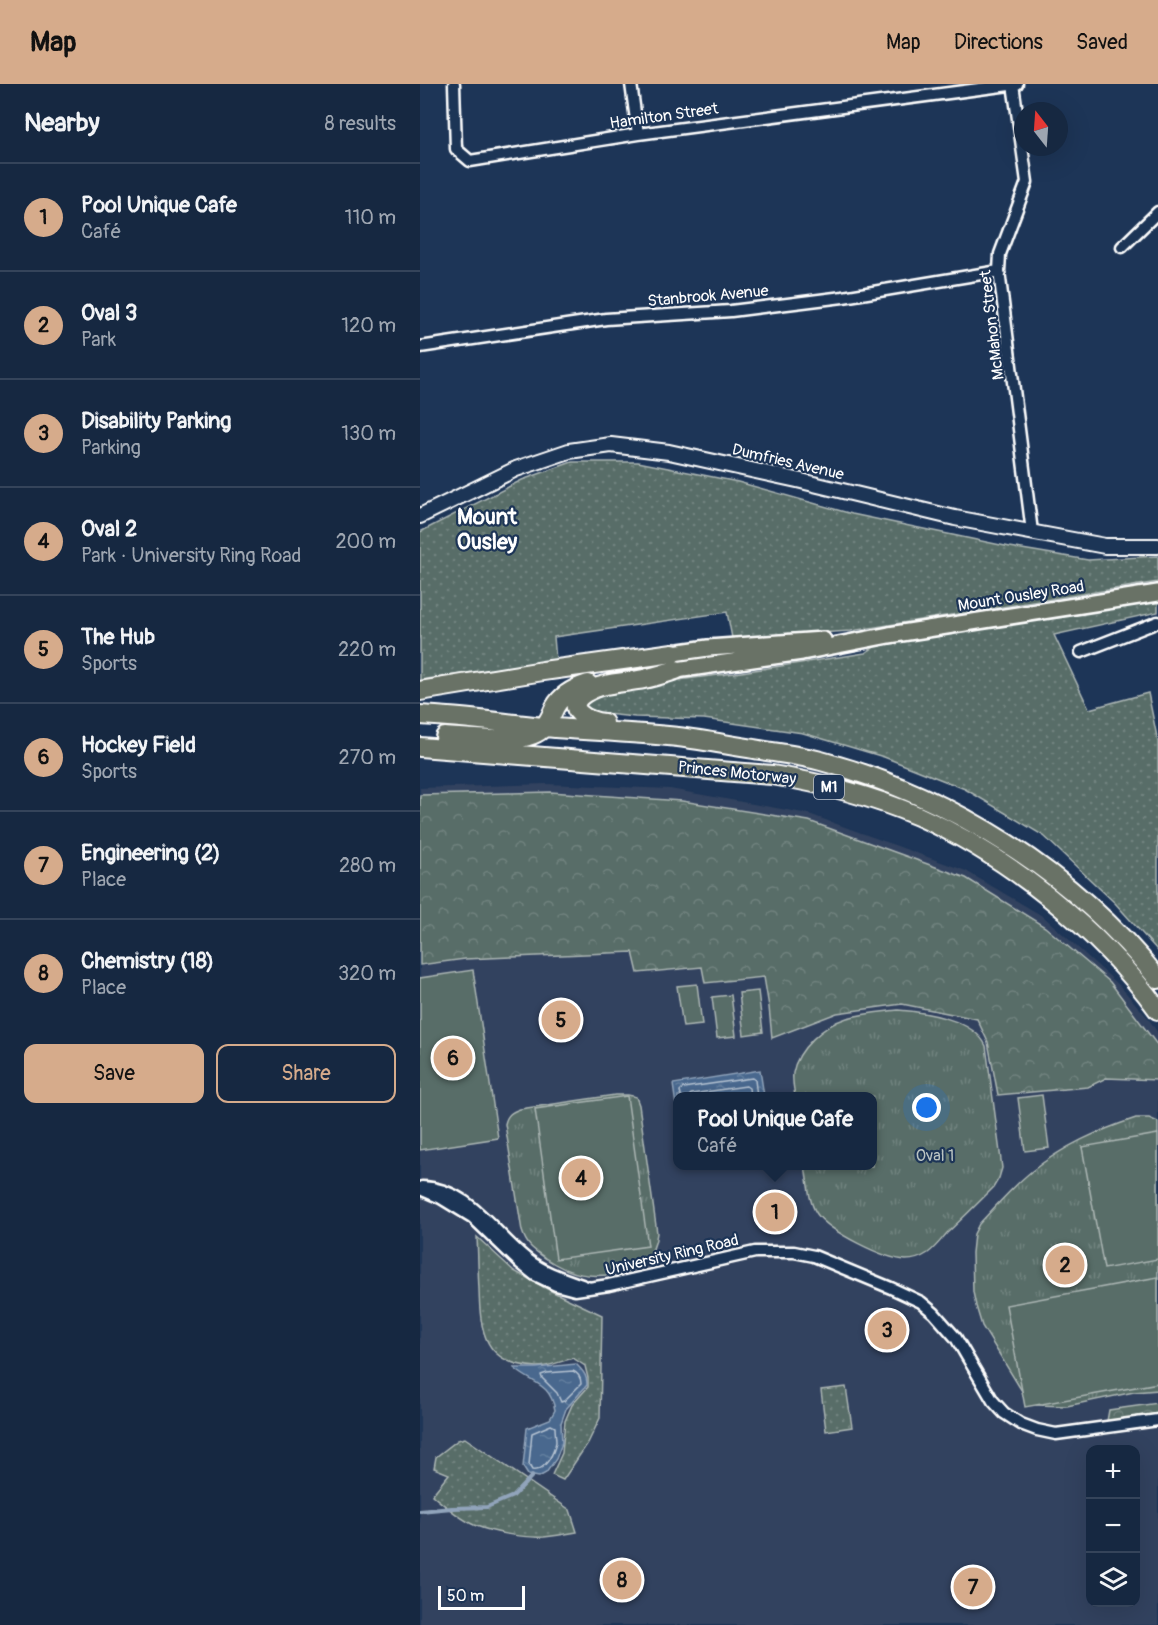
<!DOCTYPE html>
<html lang="en">
<head>
<meta charset="utf-8">
<style>
	:root { --surface:#162841; --page:#23344c; --text:#f1f3f6; --muted:#9ea6b1; --line:#35445a; --accent:#d6ab8b }
	body { margin:0; font-family:Pangolin,sans-serif; background:var(--page); color:var(--text) }
	.controls { position:absolute; right:18px; bottom:18px; display:grid; overflow:hidden; border-radius:12px; box-shadow:0 6px 24px #0002 }
	.controls button { width:54px; height:54px; display:grid; place-items:center; padding:0; border:0; border-bottom:2px solid var(--line); background:var(--surface); color:var(--text); font:30px sans-serif }
	.compass { position:absolute; left:594px; top:18px; width:54px; height:54px; border-radius:50%; background:var(--surface); box-shadow:0 6px 24px #0002; rotate:343deg }
	.scale { position:absolute; left:18px; bottom:15px; width:87px; box-sizing:border-box; padding-left:6px; border:3px solid #fff; border-top:0; font-size:16px; line-height:21px; white-space:nowrap; color:#fff; -webkit-text-stroke:4px #1d3557; paint-order:stroke }
	.you { position:absolute; left:507px; top:1024px; width:21px; height:21px; margin:-15px; border:4px solid #fff; border-radius:50%; background:#1a73e8; box-shadow:0 0 0 9px #1a73e833 }
	.badge { display:grid; place-items:center; width:39px; height:39px; border-radius:50%; background:var(--accent); color:#111; font-size:20px; font-weight:700 }
	.pin { position:absolute; translate:-50% -50%; border:3px solid #fff; box-shadow:0 2px 6px #0006 }
	.popup { position:absolute; left:253px; top:1008px; width:204px; height:78px; box-sizing:border-box; display:grid; place-content:center; border-radius:12px; background:var(--surface); filter:drop-shadow(0 2px 4px #0005); font-size:20px; white-space:nowrap; color:var(--muted) }
	.popup b { font-size:22px; color:var(--text) }
	.popup::after { content:''; position:absolute; left:50%; top:100%; margin-left:-12px; border:12px solid transparent; border-top-color:var(--surface) }
	.list { margin:0; padding:0; list-style:none }
	h2 { display:flex; justify-content:space-between; align-items:center; height:78px; margin:0; padding:0 24px; font-size:26px }
	h2 small { font-size:20px; font-weight:400; color:var(--muted) }
	.list li { display:grid; grid-template-columns:39px 1fr auto; gap:18px; align-items:center; box-sizing:border-box; height:108px; padding:0 24px; border-top:2px solid var(--line) }
	.list b { display:block; font-size:22px; white-space:nowrap }
	.list p { margin:0; font-size:20px; white-space:nowrap; color:var(--muted) }
	.list em { font-size:20px; font-style:normal; color:var(--muted) }
	.actions { display:flex; gap:12px; padding:18px 24px }
	.actions a { flex:1; padding:14px 0; border:2px solid var(--accent); border-radius:12px; text-align:center; font-size:21px; color:var(--accent) }
	.actions .main { background:var(--accent); color:#111 }
	.icon { flex:none; width:33px; height:33px; fill:none; stroke:currentColor; stroke-width:2; stroke-linecap:round; stroke-linejoin:round }
	.map { position:relative; flex:none; width:738px; height:1541px; overflow:hidden }
	header { display:flex; align-items:center; gap:36px; box-sizing:border-box; height:84px; padding:0 30px; background:var(--accent); color:#111 }
	header strong { font-size:28px }
	nav { display:flex; gap:33px; margin-inline-start:auto; font-size:21px }
	main { display:flex }
	aside { flex:1; background:var(--surface) }
	.map>svg:first-child { display:block }
	.built { fill:#32425e; fill-rule:evenodd }
	.grass { fill:url(#grass-dots); stroke:#acb6b4; stroke-width:1.5 }
	.forest { fill:url(#forest-crowns); stroke:#acb6b4; stroke-width:1.5 }
	.park { fill:url(#park-tufts); stroke:#acb6b4; stroke-width:1.5 }
	.garden { fill:#586d68; stroke:#acb6b4; stroke-width:1.5 }
	.water { fill:url(#water-ripples); stroke:#91a4bb; stroke-width:1.5 }
	.lines { fill:none; stroke-linecap:round; stroke-linejoin:round }
	.shore { stroke:#b6c3d2; stroke-width:1.5 }
	.stream { stroke:#91a4bb; stroke-width:4 }
	.street-casing { stroke:#fff; stroke-width:15 }
	.secondary-casing { stroke:#fff; stroke-width:18 }
	.primary-casing { stroke:#fff; stroke-width:20 }
	.highway-casing { stroke:#fff; stroke-width:22 }
	.street { stroke:#1d3557; stroke-width:10 }
	.secondary { stroke:#1d3557; stroke-width:14 }
	.primary { stroke:#697266; stroke-width:15 }
	.highway { stroke:#697266; stroke-width:18 }
	.labels { text-anchor:middle; dominant-baseline:central; stroke-width:4.5; stroke-linejoin:round; paint-order:stroke }
	.shield { fill:#1d3557; stroke:#bbc2cd; stroke-width:1.5 }
	.shield-label { font-size:15px; font-weight:bold; fill:#fff }
	.street-label { font-size:16px; fill:#fff; stroke:#1d3557 }
	.park-label { font-size:16px; fill:#bcc5c3; stroke:#1d3557 }
	.district-label { font-size:22px; font-weight:bold; fill:#fff; stroke:#1d3557 }
</style>
</head>
<body>
<header>
<strong>Map</strong>
<nav><a>Map</a><a>Directions</a><a>Saved</a></nav>
</header>
<main>
<aside>
<h2>Nearby<small>8 results</small></h2>
<ul class="list">
<li><span class="badge">1</span><div><b>Pool Unique Cafe</b><p>Café</p></div><em>110 m</em></li>
<li><span class="badge">2</span><div><b>Oval 3</b><p>Park</p></div><em>120 m</em></li>
<li><span class="badge">3</span><div><b>Disability Parking</b><p>Parking</p></div><em>130 m</em></li>
<li><span class="badge">4</span><div><b>Oval 2</b><p>Park · University Ring Road</p></div><em>200 m</em></li>
<li><span class="badge">5</span><div><b>The Hub</b><p>Sports</p></div><em>220 m</em></li>
<li><span class="badge">6</span><div><b>Hockey Field</b><p>Sports</p></div><em>270 m</em></li>
<li><span class="badge">7</span><div><b>Engineering (2)</b><p>Place</p></div><em>280 m</em></li>
<li><span class="badge">8</span><div><b>Chemistry (18)</b><p>Place</p></div><em>320 m</em></li>
</ul>
<div class="actions"><a class="main">Save</a><a>Share</a></div>
</aside>
<div class="map">
<svg width="738" height="1541" viewBox="0 0 738 1541">
	<defs>
		<pattern id="grass-dots" width="8" height="8" patternUnits="userSpaceOnUse" patternTransform="scale(1.5)"><rect width="8" height="8" fill="#586d68"/><path d="M2 2h.1M6 6h.1" fill="none" stroke="#71837f" stroke-width="1.8" stroke-linecap="round"/></pattern>
		<pattern id="forest-crowns" width="20" height="18" patternUnits="userSpaceOnUse" patternTransform="scale(1.5)"><rect width="20" height="18" fill="#586d68"/><path d="M2 6a3 3 0 1 1 6 0M12 15a3 3 0 1 1 6 0" fill="none" stroke="#71837f"/></pattern>
		<pattern id="park-tufts" width="24" height="20" patternUnits="userSpaceOnUse" patternTransform="scale(1.5)"><rect width="24" height="20" fill="#586d68"/><path d="M3 7l-1-3M5 7V3M7 7l1-3M15 17l-1-3M17 17v-4M19 17l1-3" fill="none" stroke="#71837f"/></pattern>
		<pattern id="water-ripples" width="26" height="14" patternUnits="userSpaceOnUse" patternTransform="scale(1.5)"><rect width="26" height="14" fill="#48688e"/><path d="M2 4q2-2 4 0t4 0M15 11q2-2 4 0t4 0" fill="none" stroke="#637f9f"/></pattern>
	</defs>
	<rect width="100%" height="100%" fill="#1d3557"/>
	<filter id="ink" filterUnits="userSpaceOnUse"><feTurbulence type="fractalNoise" baseFrequency=".0167" numOctaves="2"/><feDisplacementMap in="SourceGraphic" scale="12" xChannelSelector="R" yChannelSelector="G"/><feConvolveMatrix kernelMatrix="1 2 1 2 8 2 1 2 1" color-interpolation-filters="sRGB"/></filter>
	<g filter="url(#ink)">
		<!-- built -->
		<path class="built" d="M 126,700 L 250,705 L 389,730 L 546,787 L 624,833 L 699,901 L 728,934 L 738,949 L 738,1541 L 0,1541 L 0,704 ZM 258,1012 L 452,1012 L 452,1082 L 258,1082 ZM 670,1366 L 716,1366 L 716,1518 L 670,1518 Z"/>
		<!-- grass -->
		<path class="grass" d="M 152,378 L 218,378 L 318,398 L 432,430 L 590,463 L 668,476 L 738,472 L 738,498 L 431,547 L 312,554 L 307,528 L 134,553 L 136,576 L 0,596 L 0,448 L 102,396 Z
			M 738,516 L 738,528 L 634,551 L 669,625 L 728,609 L 738,658 L 738,867 L 695,819 L 624,752 L 545,705 L 464,673 L 383,649 L 284,635 L 215,633 L 176,629 L 164,622 L 166,615 L 209,602 L 315,589 L 445,569 L 462,558 Z
			M 57,1153 L 94,1187 L 131,1207 L 182,1231 L 180,1334 L 168,1359 L 143,1396 L 132,1391 L 142,1369 L 145,1337 L 152,1321 L 168,1303 L 168,1294 L 165,1282 L 153,1274 C 142,1277 128,1283 117,1283 C 64,1281 60,1248 59,1205 C 58,1188 58,1171 57,1153 Z
			M 426,1303 L 432,1343 L 406,1347 L 401,1306 Z
			M 45,1354 L 150,1426 L 157,1448 C 146,1450 135,1452 124,1453 C 103,1454 74,1449 54,1441 C 39,1434 24,1421 12,1411 L 29,1390 L 14,1384 L 16,1373 L 38,1356 Z"/>
		<!-- forest -->
		<path class="forest" d="M 130,708 L 262,717 L 389,737 L 546,794 L 625,843 L 690,898 L 738,962 L 738,996 L 686,994 L 668,1003 L 578,1011 L 568,958 L 557,935 L 482,920 L 417,929 L 352,954 L 349,923 L 344,893 L 285,899 L 282,883 L 218,889 L 213,868 L 45,875 L 0,881 L 0,711 Z
			M 738,1319 L 738,1330 L 687,1337 L 689,1326 Z"/>
		<!-- park -->
		<path class="park" d="M 478,926 C 504,928 554,935 566,962 L 582,1084 L 579,1094 L 573,1104 C 558,1119 543,1134 527,1149 C 521,1156 515,1164 508,1169 C 502,1173 493,1176 486,1176 C 464,1175 410,1148 397,1130 C 388,1117 388,1097 385,1082 L 452,1082 L 452,1012 L 375,1012 C 374,1005 372,997 373,989 C 377,965 404,941 427,934 C 443,929 461,928 478,926 Z
			M 195,1011 L 208,1011 L 216,1013 L 219,1021 L 237,1149 C 236,1159 231,1174 222,1181 C 216,1186 207,1187 200,1189 C 171,1195 150,1191 125,1174 C 113,1165 107,1162 102,1147 L 85,1040 C 87,1031 91,1028 100,1025 Z
			M 716,1034 L 729,1034 L 738,1038 L 738,1306 L 714,1308 L 647,1322 L 616,1321 L 605,1312 L 562,1242 L 556,1222 L 553,1208 L 552,1169 L 554,1150 L 559,1140 C 576,1122 593,1102 612,1087 C 645,1061 677,1047 716,1034 Z"/>
		<!-- garden -->
		<path class="garden" d="M 53,886 L 78,1054 L 0,1066 L 0,894 Z
			M 277,900 L 282,941 L 263,943 L 257,902 Z
			M 338,907 L 343,948 L 324,951 L 319,909 Z
			M 311,911 L 316,952 L 297,954 L 292,913 Z
			M 622,1011 L 629,1064 L 605,1067 L 598,1014 Z
			M 207,1012 L 228,1162 L 136,1175 L 115,1025 Z
			M 738,1050 L 738,1175 L 684,1185 L 662,1063 Z
			M 738,1193 L 738,1299 L 605,1323 L 586,1221 Z"/>
		<!-- water -->
		<path class="water" d="M 340,986 L 344,1012 L 258,1012 L 257,1029 L 253,1000 Z
			M 156,1280 C 163,1287 167,1291 167,1301 L 146,1325 L 141,1339 L 142,1359 L 136,1375 L 126,1389 L 119,1393 L 108,1391 L 103,1383 L 107,1344 L 130,1335 L 135,1326 C 130,1298 112,1300 94,1284 L 116,1284 Z"/>
		<g class="lines">
			<!-- shore -->
			<path class="shore" d="M 261,1012 L 260,1007 L 263,1004 L 332,994 L 335,996 L 337,1012
				M 269,1012 L 271,1010 L 326,1002 L 329,1004 L 330,1012
				M 153,1287 C 158,1289 161,1294 161,1300 L 144,1317 L 141,1318 L 137,1309 L 122,1294 L 121,1291 L 127,1289 Z
				M 131,1341 L 135,1343 C 135,1348 136,1354 136,1358 C 134,1369 125,1388 112,1386 L 109,1381 L 112,1349 Z"/>
			<!-- stream -->
			<path class="stream" d="M 0,1427 L 32,1424 L 67,1423 L 93,1412 L 112,1392"/>
			<defs>
				<path id="street" d="M 34,0 L 36,65 L 50,77 L 218,50 L 597,0
					M 211,0 L 218,50
					M 593,0 L 607,98 L 580,170 L 579,187 L 612,448
					M 702,163 L 738,128
					M 0,263 L 186,235 L 311,227 L 423,213 L 579,187
					M 661,568 L 738,538
					M 2,1103 C 49,1104 74,1150 108,1176 C 126,1190 146,1195 167,1203
					M 0,1105 L 21,1114 L 52,1133 L 100,1179 L 115,1191 L 136,1201 L 155,1206 L 189,1201 L 335,1168 L 374,1168 L 394,1172 L 471,1204 L 501,1218 L 514,1229 L 536,1254 L 573,1317 L 584,1329 L 601,1340 L 617,1346 L 636,1350 L 738,1336"/>
				<path id="secondary" d="M 0,432 L 96,385 L 149,367 L 191,361 L 249,368 L 377,396 L 535,434 L 685,462 L 738,462"/>
				<path id="primary" d="M 253,569 L 288,564 L 403,556
					M 256,586 L 382,568 L 469,551 L 738,509"/>
				<path id="highway" d="M 0,607 L 123,587 L 253,569
					M 0,631 C 45,633 90,640 135,644 C 176,647 217,649 258,653 C 283,656 308,661 334,665 C 356,669 379,671 401,677 C 530,711 655,790 738,895
					M 184,639 C 167,638 142,624 165,609 C 182,598 205,599 224,595 C 235,593 246,589 256,586
					M 25,653 C 49,654 108,663 124,643 C 129,637 132,630 135,623 C 142,610 155,604 168,600
					M 0,663 L 352,691 C 402,699 451,712 498,732 C 587,771 681,847 738,926"/>
			</defs>
			<!-- street casing -->
			<use href="#street" class="street-casing"/>
			<!-- secondary casing -->
			<use href="#secondary" class="secondary-casing"/>
			<!-- primary casing -->
			<use href="#primary" class="primary-casing"/>
			<!-- highway casing -->
			<use href="#highway" class="highway-casing"/>
			<!-- street -->
			<use href="#street" class="street"/>
			<!-- secondary -->
			<use href="#secondary" class="secondary"/>
			<!-- primary -->
			<use href="#primary" class="primary"/>
			<!-- highway -->
			<use href="#highway" class="highway"/>
		</g>
	</g>
	<g class="labels">
		<!-- shield labels -->
		<rect class="shield" x="394" y="691" width="30" height="24" rx="4.5"/>
		<g class="shield-label">
			<text x="409" y="703">M1</text>
		</g>
		<!-- street labels -->
		<g class="street-label">
			<text transform="translate(244 32) rotate(-8)">Hamilton Street</text>
			<text transform="translate(288 212) rotate(-5)">Stanbrook Avenue</text>
			<text transform="translate(572 241) rotate(-97)">McMahon Street</text>
			<text transform="translate(368 378) rotate(13)">Dumfries Avenue</text>
			<text transform="translate(601 512) rotate(-9)">Mount Ousley Road</text>
			<text transform="translate(317 689) rotate(6)">Princes Motorway</text>
			<text transform="translate(252 1171) rotate(-13)">University Ring Road</text>
		</g>
		<!-- park labels -->
		<g class="park-label">
			<text x="515" y="1072">Oval 1</text>
		</g>
		<!-- district labels -->
		<g class="district-label">
			<text x="67" y="433">Mount<tspan x="67" dy="25">Ousley</tspan></text>
		</g>
	</g>
</svg>
<div class="controls">
<button>+</button>
<button>−</button>
<button><svg class="icon" aria-label="layers" viewBox="0 0 24 24"><path d="M12 4l9 5-9 5-9-5zM3 14l9 5 9-5"/></svg></button>
</div>
<svg class="compass" viewBox="-18 -18 36 36"><path d="M0-13l5 13h-10z" fill="#e53935"/><path d="M0 13l5-13h-10z" fill="#9ea6b1"/></svg>
<div class="scale">50 m</div>
<div class="you"></div>
<div class="pin badge" style="left:355px;top:1128px">1</div>
<div class="popup"><b>Pool Unique Cafe</b>Café</div>
<div class="pin badge" style="left:645px;top:1181px">2</div>
<div class="pin badge" style="left:467px;top:1246px">3</div>
<div class="pin badge" style="left:161px;top:1094px">4</div>
<div class="pin badge" style="left:141px;top:936px">5</div>
<div class="pin badge" style="left:33px;top:974px">6</div>
<div class="pin badge" style="left:553px;top:1503px">7</div>
<div class="pin badge" style="left:202px;top:1496px">8</div>
</div>
</main>
</body>
</html>
